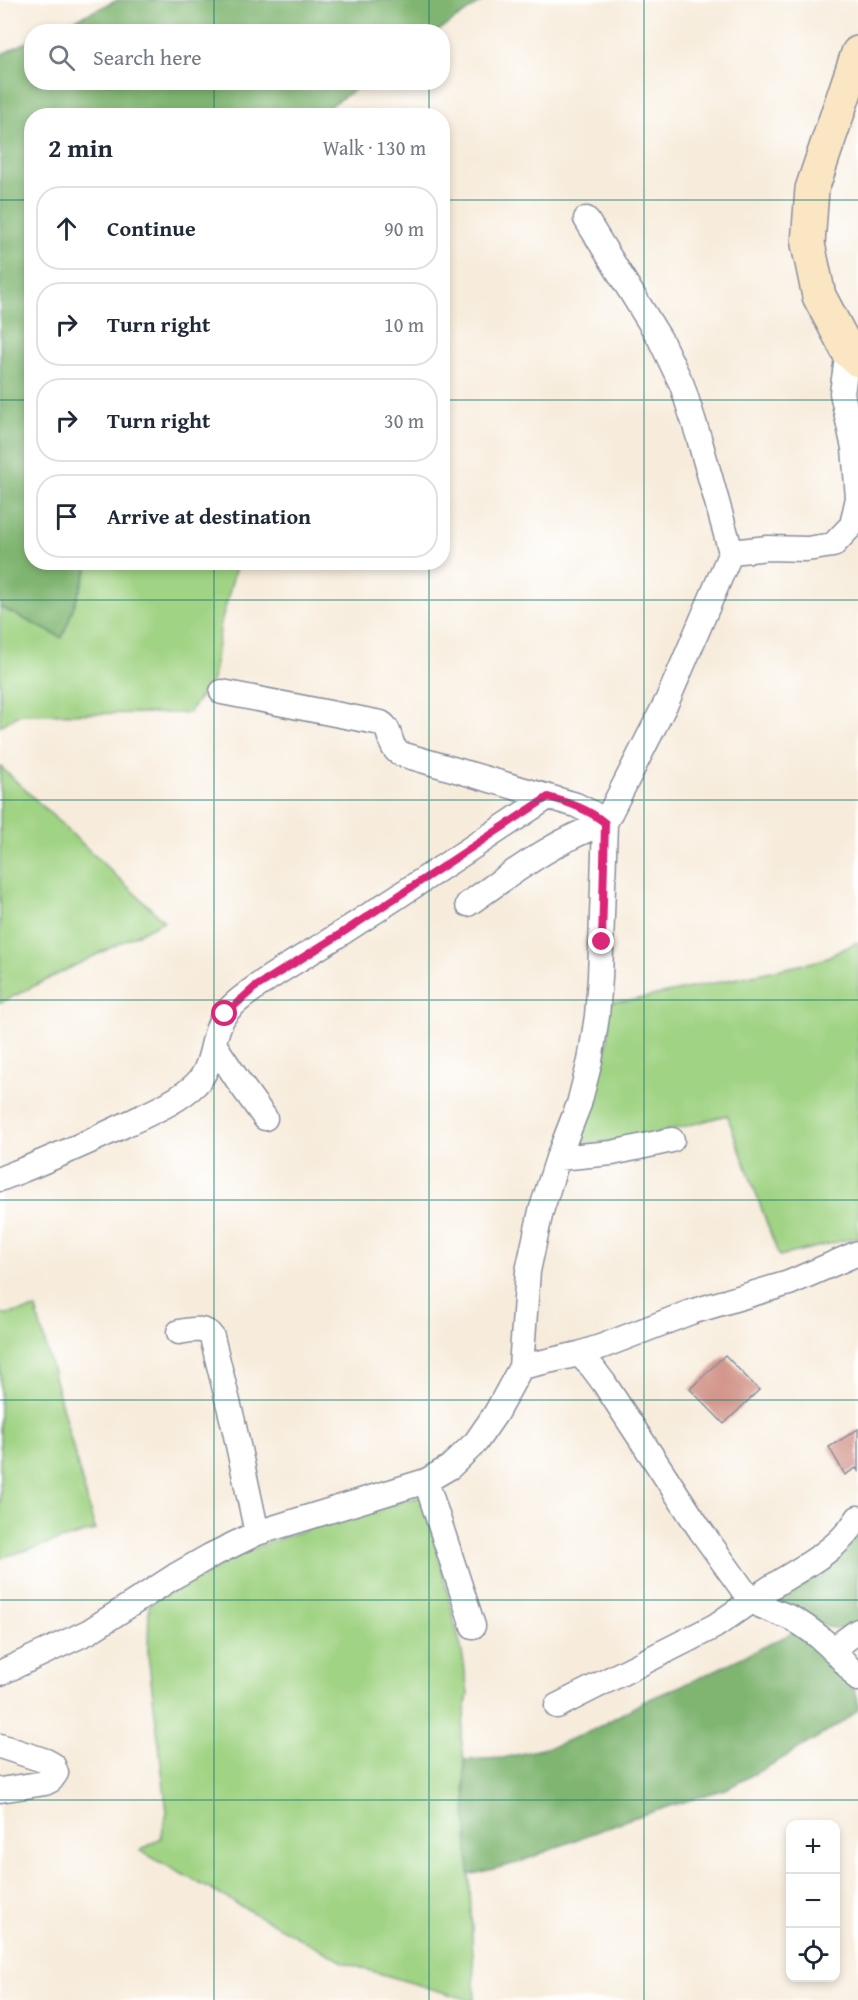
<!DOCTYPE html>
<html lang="en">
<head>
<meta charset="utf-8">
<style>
	:root { --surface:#fff; --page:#f2f2f3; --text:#1f2937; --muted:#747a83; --line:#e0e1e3 }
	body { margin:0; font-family:"Gentium Book Plus",serif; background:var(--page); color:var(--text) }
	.controls { position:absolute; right:18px; bottom:18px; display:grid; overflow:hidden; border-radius:12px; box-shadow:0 3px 9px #0003 }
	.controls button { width:54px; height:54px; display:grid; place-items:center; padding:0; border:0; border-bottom:2px solid var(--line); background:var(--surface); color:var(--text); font:30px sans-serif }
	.stop { position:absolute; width:18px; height:18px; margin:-14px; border:4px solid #db2777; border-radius:50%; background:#fff }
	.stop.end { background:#db2777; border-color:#fff; box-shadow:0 2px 6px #0008 }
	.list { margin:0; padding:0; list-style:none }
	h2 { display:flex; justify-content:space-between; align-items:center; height:78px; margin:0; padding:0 24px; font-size:26px }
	h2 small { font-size:20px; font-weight:400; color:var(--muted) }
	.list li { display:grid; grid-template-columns:39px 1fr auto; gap:18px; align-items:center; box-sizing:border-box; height:84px; margin:0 12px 12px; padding:0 12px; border:2px solid var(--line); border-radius:24px }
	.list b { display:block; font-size:22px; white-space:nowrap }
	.list em { font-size:20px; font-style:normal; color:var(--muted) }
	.icon { flex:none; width:33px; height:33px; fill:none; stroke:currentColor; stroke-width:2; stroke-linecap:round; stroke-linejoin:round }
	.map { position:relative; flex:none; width:858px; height:2000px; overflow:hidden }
	.search { position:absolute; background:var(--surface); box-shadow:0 3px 9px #0003; left:24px; top:24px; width:426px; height:66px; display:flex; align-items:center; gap:15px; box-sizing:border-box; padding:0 21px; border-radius:24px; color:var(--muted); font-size:22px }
	.panel { position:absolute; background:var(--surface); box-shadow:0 3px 9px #0003; left:24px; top:108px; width:426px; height:462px; border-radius:24px }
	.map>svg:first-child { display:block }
	.green { fill:#a0d383; stroke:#5e8170; stroke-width:1.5 }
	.forest { fill:#80b571; stroke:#4e7268; stroke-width:1.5 }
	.building { fill:#d3968c }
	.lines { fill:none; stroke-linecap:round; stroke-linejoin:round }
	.street-casing { stroke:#898e9c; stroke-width:27 }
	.secondary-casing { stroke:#898e9c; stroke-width:36 }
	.street { stroke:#fff; stroke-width:24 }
	.secondary { stroke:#fbe6c4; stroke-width:33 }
	.route { stroke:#db2777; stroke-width:8 }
	.grid { fill:none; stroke:#0f766e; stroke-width:1.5; stroke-opacity:0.55 }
</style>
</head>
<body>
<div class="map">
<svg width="858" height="2000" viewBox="0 0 858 2000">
	<rect width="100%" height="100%" fill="#fff"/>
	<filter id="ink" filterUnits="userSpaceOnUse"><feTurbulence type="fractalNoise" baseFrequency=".0167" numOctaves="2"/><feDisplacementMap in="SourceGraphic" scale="12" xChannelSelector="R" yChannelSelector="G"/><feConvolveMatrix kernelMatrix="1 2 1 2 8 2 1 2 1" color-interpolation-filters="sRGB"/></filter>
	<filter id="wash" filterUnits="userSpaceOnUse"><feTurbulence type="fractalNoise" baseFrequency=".008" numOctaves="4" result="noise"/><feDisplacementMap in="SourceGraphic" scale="24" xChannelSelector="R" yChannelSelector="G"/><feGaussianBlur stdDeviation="1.35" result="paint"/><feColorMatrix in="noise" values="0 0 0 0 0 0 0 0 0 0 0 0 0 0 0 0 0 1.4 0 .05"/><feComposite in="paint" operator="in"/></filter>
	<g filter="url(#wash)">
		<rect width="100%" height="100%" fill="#f7ecdb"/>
		<!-- green -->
		<path class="green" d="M 90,563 L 237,563 L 221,623 L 213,680 L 188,713 L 20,714 L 0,726 L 0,607 L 62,638 Z
			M 0,766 L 164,921 L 0,1003 Z
			M 858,942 L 858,1237 L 779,1256 L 727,1115 L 653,1135 L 574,1147 L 598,1082 L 608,1040 L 610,1002 L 633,1000 L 800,965 L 821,960 Z
			M 36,1309 L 95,1530 L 0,1558 L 0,1315 Z
			M 424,1496 L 462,1652 L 468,1693 L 461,1737 L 464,1760 L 475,2000 L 469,2000 L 345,1963 L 140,1851 L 161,1838 L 167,1812 L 148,1655 L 149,1604 C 176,1589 202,1570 230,1558 C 292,1532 358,1512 424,1496 Z"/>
		<!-- forest -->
		<path class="forest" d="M 118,0 L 484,0 L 438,31 L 50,31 Z
			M 31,40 L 32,82 L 364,83 L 317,115 L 32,116 L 32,562 L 90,563 L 62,638 L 0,607 L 0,55 Z
			M 858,1535 L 858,1621 L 846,1630 L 827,1627 L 769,1599 Z
			M 796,1631 C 814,1644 849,1675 857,1696 C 858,1700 858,1705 858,1710 L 840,1724 L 778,1761 L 728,1788 L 626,1820 L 517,1863 L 469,1875 L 464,1760 L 503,1758 L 554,1746 L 593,1730 L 645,1701 L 699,1678 Z"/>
		<g id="blocks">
			<!-- building -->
			<path class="building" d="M 725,1355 L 759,1390 L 724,1424 L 690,1389 Z
				M 858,1429 L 858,1471 L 856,1468 L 845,1475 L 829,1447 Z"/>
		</g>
	</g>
	<g filter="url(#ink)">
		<use href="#blocks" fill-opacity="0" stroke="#898e9c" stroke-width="1.5"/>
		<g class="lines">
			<defs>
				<path id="street" d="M 731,552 L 768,548 L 807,549 L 833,545 L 852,525 L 858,498 L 854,448 L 842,393 L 848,351
					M 222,692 L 381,723 C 393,730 387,747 401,754 L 576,805 L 592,813 L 605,823
					M 468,904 C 511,874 555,840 605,823
					M 214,1044 L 239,1082 L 265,1118
					M 558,1158 L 612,1153 L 672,1140
					M 0,1179 C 44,1162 87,1143 129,1123 C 152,1112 177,1102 196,1084 C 215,1065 210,1036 225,1014 C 231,1005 243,997 252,990 C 280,969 311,953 340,934 C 410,889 479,843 548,797
					M 179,1332 C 191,1330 205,1326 212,1337 L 233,1422 L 257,1533
					M 521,1367 L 579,1354 L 603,1346 L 691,1312 L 789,1283 L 858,1253
					M 426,1481 L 473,1626
					M 858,1518 C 833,1558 787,1573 751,1601 C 763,1608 778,1612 791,1618 C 819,1633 839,1654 858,1679
					M 833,1649 L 858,1631
					M 0,1673 L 88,1632 L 175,1576 L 210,1556 L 257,1533 L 426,1481 L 450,1467 L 476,1442 L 496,1413 L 521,1367 L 528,1271 L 541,1211 L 558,1158 L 579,1104 L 590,1061 L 597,1016 L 600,978 L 605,823 L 668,699 L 731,552 L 699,438 L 682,385 L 660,339 L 586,219
					M 557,1706 L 715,1626 L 751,1601 L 701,1531 L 604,1383 L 592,1367 L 579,1354
					M 0,1746 L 46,1761 L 53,1765 L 56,1773 L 51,1780 L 45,1783 L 0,1790"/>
				<path id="secondary" d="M 858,53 L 812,189 L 808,244 L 819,296 L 848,351 L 858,360"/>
			</defs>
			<!-- street casing -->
			<use href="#street" class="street-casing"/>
			<!-- secondary casing -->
			<use href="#secondary" class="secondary-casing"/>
			<!-- street -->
			<use href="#street" class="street"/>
			<!-- secondary -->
			<use href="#secondary" class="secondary"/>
		</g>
	</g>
	<g class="lines" filter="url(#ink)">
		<!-- route -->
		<path class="route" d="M 225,1014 L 254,988 L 339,935 L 548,797 C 570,803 588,809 605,823 L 602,942"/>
	</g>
	<!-- grid -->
	<path class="grid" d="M 214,0 L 214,32M 429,0 L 429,32M 644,0 L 644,2000M 214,82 L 214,116M 429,82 L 429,116M 0,200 L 32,200M 442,200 L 858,200M 0,400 L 32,400M 442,400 L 858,400M 214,562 L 214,2000M 429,562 L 429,2000M 0,600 L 858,600M 0,800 L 858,800M 0,1000 L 858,1000M 0,1200 L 858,1200M 0,1400 L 858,1400M 0,1600 L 858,1600M 0,1800 L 858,1800"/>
</svg>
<div class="controls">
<button>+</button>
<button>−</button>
<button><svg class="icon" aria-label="locate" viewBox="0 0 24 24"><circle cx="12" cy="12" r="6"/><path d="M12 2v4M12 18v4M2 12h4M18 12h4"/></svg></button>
</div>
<div class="stop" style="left:225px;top:1014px"></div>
<div class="stop end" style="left:602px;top:942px"></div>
<div class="search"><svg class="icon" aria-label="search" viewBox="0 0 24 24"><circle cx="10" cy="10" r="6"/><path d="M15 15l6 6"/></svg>Search here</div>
<section class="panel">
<h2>2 min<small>Walk · 130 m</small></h2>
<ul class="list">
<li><svg class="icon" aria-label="ahead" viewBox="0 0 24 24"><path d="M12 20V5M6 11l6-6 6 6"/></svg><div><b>Continue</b></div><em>90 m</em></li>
<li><svg class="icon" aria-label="right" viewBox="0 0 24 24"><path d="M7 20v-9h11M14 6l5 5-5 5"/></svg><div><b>Turn right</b></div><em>10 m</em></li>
<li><svg class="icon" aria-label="right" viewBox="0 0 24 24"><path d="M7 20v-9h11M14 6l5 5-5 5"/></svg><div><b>Turn right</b></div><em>30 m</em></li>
<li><svg class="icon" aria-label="arrive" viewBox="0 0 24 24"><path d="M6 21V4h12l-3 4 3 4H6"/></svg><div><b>Arrive at destination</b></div></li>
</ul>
</section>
</div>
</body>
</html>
